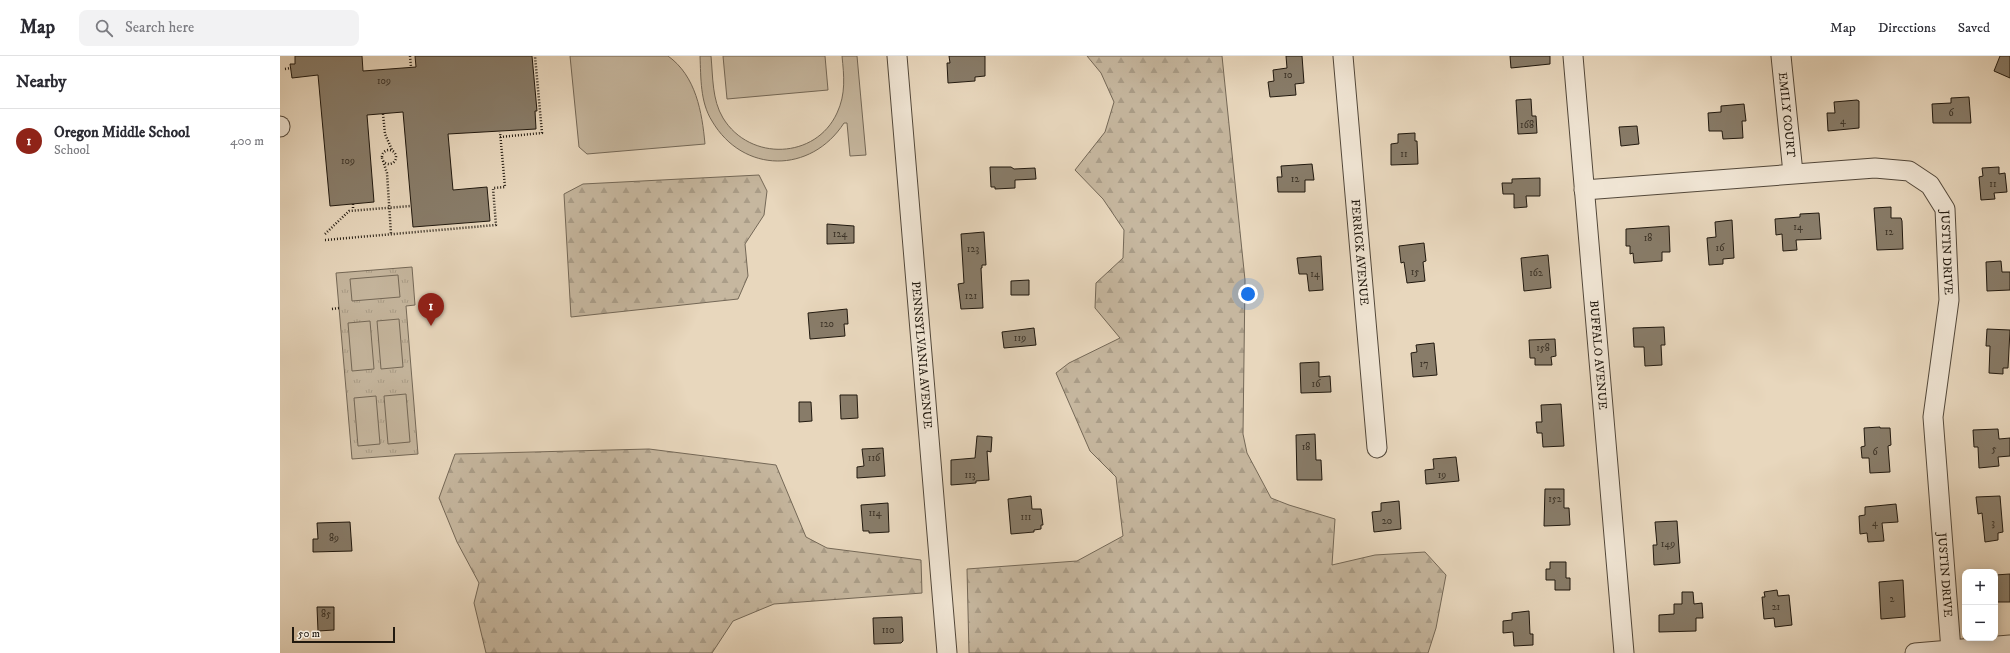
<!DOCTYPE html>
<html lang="en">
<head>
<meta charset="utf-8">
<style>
	:root { --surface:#fff; --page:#f2f2f3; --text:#2b2b33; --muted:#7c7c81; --line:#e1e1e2; --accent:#8f2418 }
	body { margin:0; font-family:"IM FELL DW Pica",serif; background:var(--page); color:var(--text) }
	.controls { position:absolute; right:12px; bottom:12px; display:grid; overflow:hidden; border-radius:8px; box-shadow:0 2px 10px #0003 }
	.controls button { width:36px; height:36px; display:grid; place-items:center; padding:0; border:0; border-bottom:1px solid var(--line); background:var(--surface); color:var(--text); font:20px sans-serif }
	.scale { position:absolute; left:12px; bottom:10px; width:103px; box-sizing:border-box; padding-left:4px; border:2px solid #21190f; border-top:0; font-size:11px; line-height:14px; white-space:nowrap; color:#21190f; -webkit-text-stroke:3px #f0e5d4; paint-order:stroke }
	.you { position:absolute; left:968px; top:238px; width:14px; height:14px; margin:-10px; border:3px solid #fff; border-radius:50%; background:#1a73e8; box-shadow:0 0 0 6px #1a73e833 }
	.badge { display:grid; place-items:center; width:26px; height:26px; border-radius:50%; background:var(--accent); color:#fff; font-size:13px; font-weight:700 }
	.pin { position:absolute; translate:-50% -33px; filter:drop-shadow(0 1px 2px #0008) }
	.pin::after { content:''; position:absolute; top:21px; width:14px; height:12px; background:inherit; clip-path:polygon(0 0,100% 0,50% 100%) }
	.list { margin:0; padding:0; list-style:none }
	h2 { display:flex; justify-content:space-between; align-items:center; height:52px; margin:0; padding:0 16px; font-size:17px }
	h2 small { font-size:13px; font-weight:400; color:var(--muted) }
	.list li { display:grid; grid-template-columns:26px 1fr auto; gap:12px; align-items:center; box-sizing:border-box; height:64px; padding:0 16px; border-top:1px solid var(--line) }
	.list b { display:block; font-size:15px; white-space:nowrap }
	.list p { margin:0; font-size:13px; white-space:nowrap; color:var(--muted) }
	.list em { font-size:13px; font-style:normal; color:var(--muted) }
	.icon { flex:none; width:22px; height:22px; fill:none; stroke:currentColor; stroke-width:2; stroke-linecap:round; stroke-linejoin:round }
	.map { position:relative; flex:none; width:1730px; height:597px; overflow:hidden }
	header { display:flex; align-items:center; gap:24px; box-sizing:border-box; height:56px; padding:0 20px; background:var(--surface); border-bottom:1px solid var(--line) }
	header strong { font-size:19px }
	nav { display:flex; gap:22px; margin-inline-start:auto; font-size:14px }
	.search { width:280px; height:36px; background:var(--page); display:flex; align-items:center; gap:10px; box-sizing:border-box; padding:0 14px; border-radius:8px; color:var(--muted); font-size:15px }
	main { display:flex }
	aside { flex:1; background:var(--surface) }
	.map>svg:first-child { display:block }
	.forest { fill:url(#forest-firs); stroke:#746857 }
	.park { fill:url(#park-tufts); stroke:#746857 }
	.garden { fill:#c6b79f; stroke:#746857 }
	.building { fill:#887c69; stroke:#21190f }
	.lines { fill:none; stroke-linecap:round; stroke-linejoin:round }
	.minor-casing { stroke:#53483a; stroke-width:21 }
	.path { stroke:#21190f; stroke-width:2.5; stroke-dasharray:1 2; stroke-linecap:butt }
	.minor { stroke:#f0e5d4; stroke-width:19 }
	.labels { text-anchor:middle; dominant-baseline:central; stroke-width:3.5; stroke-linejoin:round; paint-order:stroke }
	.number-label { font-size:10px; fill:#3b3226 }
	.street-label { font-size:12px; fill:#21190f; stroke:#f0e5d4 }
</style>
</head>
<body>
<header>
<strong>Map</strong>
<div class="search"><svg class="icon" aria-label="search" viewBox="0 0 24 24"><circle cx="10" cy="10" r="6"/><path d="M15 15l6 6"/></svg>Search here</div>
<nav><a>Map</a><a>Directions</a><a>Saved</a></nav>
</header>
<main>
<aside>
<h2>Nearby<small></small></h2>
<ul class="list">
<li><span class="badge">1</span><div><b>Oregon Middle School</b><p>School</p></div><em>400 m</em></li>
</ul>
</aside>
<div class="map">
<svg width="1730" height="597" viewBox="0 0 1730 597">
	<defs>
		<pattern id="forest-firs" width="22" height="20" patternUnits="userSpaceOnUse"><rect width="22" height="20" fill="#c6b79f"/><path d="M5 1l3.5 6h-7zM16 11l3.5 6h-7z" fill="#aa9d88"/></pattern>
		<pattern id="park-tufts" width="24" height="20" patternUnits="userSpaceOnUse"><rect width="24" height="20" fill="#c6b79f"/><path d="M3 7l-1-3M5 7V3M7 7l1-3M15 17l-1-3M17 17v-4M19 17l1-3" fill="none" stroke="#aa9d88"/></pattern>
	</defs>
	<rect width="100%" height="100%" fill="#e8d7bd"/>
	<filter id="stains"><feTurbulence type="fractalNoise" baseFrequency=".005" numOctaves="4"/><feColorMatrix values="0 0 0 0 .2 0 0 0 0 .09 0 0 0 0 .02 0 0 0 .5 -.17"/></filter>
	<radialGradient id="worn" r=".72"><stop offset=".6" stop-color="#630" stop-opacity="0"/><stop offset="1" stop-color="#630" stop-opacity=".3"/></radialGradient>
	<!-- forest -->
	<path class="forest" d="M 807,0 L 942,0 L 965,224 L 963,378 L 967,397 L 991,442 L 1009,449 L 1055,463 L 1052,509 L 1095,499 L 1145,496 L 1166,519 L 1156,572 L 1148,597 L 689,597 L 687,513 L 797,505 L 843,480 L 836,421 L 810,395 L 776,317 L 789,307 L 840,282 L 815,252 L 816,227 L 843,202 L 844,174 L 823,143 L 795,114 L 825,76 L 834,46 L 821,17 Z
		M 479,119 L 487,135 L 484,159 L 465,188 L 468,220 L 458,243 L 291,261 L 284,138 L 303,128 Z
		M 369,393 L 496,409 L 526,481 L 547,492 L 641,504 L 642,537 L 494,548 L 453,565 L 432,597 L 206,597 L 194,547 L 199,527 L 177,486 L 159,442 L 175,398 Z"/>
	<!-- park -->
	<path class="park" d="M 132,211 L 135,249 L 126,250 L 138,398 L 72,403 L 56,217 Z"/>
	<!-- garden -->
	<path class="garden" d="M 290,0 L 388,0 C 416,20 422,56 425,88 L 307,98 L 299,91 Z
		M 420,0 L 431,0 C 433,21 432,44 443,62 C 470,106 536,103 557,57 C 566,38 564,20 562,0 L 577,0 L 586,99 L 570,100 L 567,67 L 564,67 C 531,118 463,118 432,65 C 420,46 421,22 420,0 Z
		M 443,0 L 545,0 L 548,34 L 447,43 Z
		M 118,219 L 120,241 L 72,245 L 70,223 Z
		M 119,263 L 123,311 L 101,313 L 97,265 Z
		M 90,265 L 94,313 L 72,315 L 68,267 Z
		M 126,338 L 130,386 L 108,388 L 104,340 Z
		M 96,340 L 100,388 L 78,390 L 74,342 Z"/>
	<!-- building -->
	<path class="building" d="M 15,0 L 82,0 L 83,15 L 136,11 L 135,0 L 252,0 L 257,55 L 255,55 L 256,73 L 168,78 L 173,134 L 207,131 L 210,165 L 133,171 L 123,56 L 87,59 L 94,146 L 50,150 L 38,19 L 12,22 L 10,8 L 15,8 Z
		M 669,0 L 705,0 L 705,20 L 695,21 L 695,25 L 668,27 L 667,7 L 670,7 Z
		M 1006,0 L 1022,0 L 1024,27 L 1015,28 L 1016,39 L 990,41 L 988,26 L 994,25 L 993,14 L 1007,12 Z
		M 1230,0 L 1270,0 L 1270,8 L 1231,12 Z
		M 1720,0 L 1730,0 L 1730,22 L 1714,15 Z
		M 1689,41 L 1691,67 L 1653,67 L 1652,48 L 1671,47 L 1671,42 Z
		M 1251,43 L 1252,60 L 1256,60 L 1257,77 L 1238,78 L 1236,44 Z
		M 1577,44 L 1579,45 L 1579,72 L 1548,75 L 1547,57 L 1555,57 L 1554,46 Z
		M 1464,48 L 1466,65 L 1462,65 L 1463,82 L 1443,83 L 1442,75 L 1429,75 L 1428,57 L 1441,56 L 1441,50 Z
		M 1357,70 L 1359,88 L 1341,90 L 1339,71 Z
		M 1135,77 L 1135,85 L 1137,85 L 1138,108 L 1111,109 L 1111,88 L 1118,87 L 1118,78 Z
		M 1032,108 L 1034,124 L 1025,124 L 1025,136 L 998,136 L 997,121 L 1002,121 L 1001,110 Z
		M 710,111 L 731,111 L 734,113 L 755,112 L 756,123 L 735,124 L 735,132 L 715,133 L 715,131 L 711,131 Z
		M 1719,111 L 1719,118 L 1725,117 L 1727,136 L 1714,137 L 1715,143 L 1701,144 L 1699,121 L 1703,120 L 1702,112 Z
		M 1260,122 L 1260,140 L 1246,140 L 1247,151 L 1234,152 L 1234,138 L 1223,138 L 1222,127 L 1232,127 L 1232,123 Z
		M 1611,151 L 1611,162 L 1621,162 L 1622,165 L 1623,193 L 1597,194 L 1594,152 Z
		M 1539,157 L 1541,183 L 1516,184 L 1517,194 L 1503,195 L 1502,178 L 1496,179 L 1495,163 L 1520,161 L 1520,158 Z
		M 1452,164 L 1454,202 L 1443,203 L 1443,208 L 1429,209 L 1427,182 L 1436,181 L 1435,166 Z
		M 547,168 L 574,170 L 574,187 L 547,188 Z
		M 1389,170 L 1390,196 L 1382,196 L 1382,205 L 1354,207 L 1353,197 L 1350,198 L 1350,190 L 1346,190 L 1346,173 Z
		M 704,176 L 706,209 L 702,209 L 702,212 L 701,212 L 703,252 L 681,253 L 678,228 L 684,227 L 681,178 Z
		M 1144,187 L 1146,205 L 1143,206 L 1145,225 L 1127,227 L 1124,206 L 1121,207 L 1119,190 Z
		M 1268,199 L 1271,232 L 1244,235 L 1241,202 Z
		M 1041,200 L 1043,234 L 1029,235 L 1027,218 L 1019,218 L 1017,202 Z
		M 1721,205 L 1722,216 L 1730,216 L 1730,234 L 1707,235 L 1706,206 Z
		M 749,224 L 749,239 L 731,239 L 731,225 Z
		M 567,253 L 568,268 L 564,268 L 565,280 L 530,283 L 528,257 Z
		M 1384,271 L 1385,289 L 1381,289 L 1382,309 L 1365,310 L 1364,291 L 1354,291 L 1353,272 Z
		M 754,272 L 756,289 L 724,292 L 722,276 Z
		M 1707,273 L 1730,274 L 1728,312 L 1723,312 L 1723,318 L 1709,317 L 1710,290 L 1706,290 Z
		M 1275,283 L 1276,300 L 1271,301 L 1272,309 L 1255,309 L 1255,302 L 1250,302 L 1249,284 Z
		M 1154,287 L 1157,319 L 1133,321 L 1131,297 L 1137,296 L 1136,289 Z
		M 1039,306 L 1039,321 L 1050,320 L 1051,336 L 1021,337 L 1020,307 Z
		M 560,339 L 577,339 L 578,362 L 561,363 Z
		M 519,346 L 531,346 L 532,365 L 519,366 Z
		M 1281,348 L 1284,390 L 1263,391 L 1262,377 L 1257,377 L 1256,366 L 1262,366 L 1261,349 Z
		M 1600,371 L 1600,372 L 1610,372 L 1611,389 L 1608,390 L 1610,416 L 1590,417 L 1589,402 L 1582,402 L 1581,391 L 1585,390 L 1584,372 Z
		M 1718,373 L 1719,383 L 1730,382 L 1730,400 L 1718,401 L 1719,410 L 1699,412 L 1698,391 L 1694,391 L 1693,374 Z
		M 1035,378 L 1036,404 L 1041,404 L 1042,424 L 1017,424 L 1016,379 Z
		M 697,380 L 712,381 L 711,396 L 707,395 L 709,424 L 696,425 L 696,427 L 671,429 L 671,404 L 695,402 Z
		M 603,392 L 605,420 L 577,422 L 577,411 L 584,410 L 582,393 Z
		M 1176,401 L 1179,425 L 1146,428 L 1145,414 L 1154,413 L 1153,403 Z
		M 1265,433 L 1284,433 L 1284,452 L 1289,452 L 1290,469 L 1264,470 Z
		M 751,440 L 752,453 L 761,453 L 763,469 L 761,469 L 761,473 L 754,474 L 754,476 L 731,478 L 728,443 Z
		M 1720,440 L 1723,476 L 1718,477 L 1718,484 L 1705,486 L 1702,457 L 1698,458 L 1696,441 Z
		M 1119,445 L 1121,473 L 1094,476 L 1092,456 L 1101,455 L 1101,447 Z
		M 608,447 L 609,476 L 589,477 L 589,475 L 583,475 L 581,449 Z
		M 1616,448 L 1618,466 L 1602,467 L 1604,485 L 1588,486 L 1587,477 L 1580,478 L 1579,460 L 1585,459 L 1585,451 Z
		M 1397,465 L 1400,507 L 1374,509 L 1373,489 L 1377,489 L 1375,466 Z
		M 70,466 L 72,495 L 33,496 L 33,483 L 38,483 L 37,467 Z
		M 1270,506 L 1286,506 L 1286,522 L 1290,522 L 1290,534 L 1275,534 L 1275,524 L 1266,524 L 1266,513 L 1270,513 Z
		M 1730,518 L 1730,546 L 1715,546 L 1715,519 Z
		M 1623,524 L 1625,561 L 1601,563 L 1599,526 Z
		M 1497,534 L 1498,540 L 1509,539 L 1512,569 L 1495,571 L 1494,562 L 1484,563 L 1482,541 L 1485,541 L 1484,536 Z
		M 1402,536 L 1413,536 L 1414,548 L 1422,547 L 1423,562 L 1416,562 L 1416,575 L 1379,576 L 1379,559 L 1394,558 L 1394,548 L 1402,548 Z
		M 37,551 L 54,551 L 54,574 L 38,575 Z
		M 1249,555 L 1250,578 L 1253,578 L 1253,589 L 1234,590 L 1233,576 L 1223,577 L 1223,565 L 1232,564 L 1232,557 Z
		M 622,561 L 623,585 L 621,587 L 594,588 L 593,562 Z"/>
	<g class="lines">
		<defs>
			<g id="minor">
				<path id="s1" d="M 617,0 L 667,597"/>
				<path id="s2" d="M 1063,0 L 1097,392"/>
				<path id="s3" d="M 1293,0 L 1344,597"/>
				<path id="s4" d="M 1501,0 L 1513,117"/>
				<path d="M 0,70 L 0,71"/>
				<path id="s5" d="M 1304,134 L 1595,112 L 1629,115 L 1650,129 L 1665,153 L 1669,244 L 1653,361 L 1671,594"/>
				<path d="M 1635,597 L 1730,589"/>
			</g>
		</defs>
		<!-- minor casing -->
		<use href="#minor" class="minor-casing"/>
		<!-- path -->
		<path class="path" d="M 130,0 L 131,11
			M 5,13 L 11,12
			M 103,58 L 105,78 L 112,94
			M 220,81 L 262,77 L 255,0
			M102 101a7 7 0 1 1 14 0a7 7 0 1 1-14 0Z
			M 103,105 L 107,117 L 111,178
			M 73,148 L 73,154
			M 45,178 L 69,155 L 131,150
			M 45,184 L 216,169 L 213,132 L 225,131 L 220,76
			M 52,253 L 59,252"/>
		<!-- minor -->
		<use href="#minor" class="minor"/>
	</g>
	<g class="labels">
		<!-- number labels -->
		<g class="number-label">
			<text x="1008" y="19">10</text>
			<text x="104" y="25">109</text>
			<text x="1671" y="57">6</text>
			<text x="1563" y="65">4</text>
			<text x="1247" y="69">168</text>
			<text x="1124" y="98">11</text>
			<text x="68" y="105">109</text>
			<text x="1015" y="123">12</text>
			<text x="1713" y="128">11</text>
			<text x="1518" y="171">14</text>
			<text x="1609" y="176">12</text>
			<text x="560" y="178">124</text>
			<text x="1368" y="182">18</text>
			<text x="1440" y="192">16</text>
			<text x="693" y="193">123</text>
			<text x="1135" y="216">15</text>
			<text x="1256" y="217">162</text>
			<text x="1035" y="218">14</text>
			<text x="691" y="240">121</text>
			<text x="547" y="268">120</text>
			<text x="740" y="282">119</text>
			<text x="1263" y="292">158</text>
			<text x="1144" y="308">17</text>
			<text x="1036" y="328">16</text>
			<text x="1026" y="391">18</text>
			<text x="1714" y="393">5</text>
			<text x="1595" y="396">6</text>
			<text x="594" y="402">116</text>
			<text x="690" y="419">113</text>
			<text x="1162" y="419">19</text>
			<text x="1275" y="443">152</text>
			<text x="595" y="457">114</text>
			<text x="746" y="461">111</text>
			<text x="1107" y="465">20</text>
			<text x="1595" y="467">4</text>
			<text x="1713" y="467">3</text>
			<text x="54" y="482">89</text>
			<text x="1388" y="488">149</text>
			<text x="1612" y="543">2</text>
			<text x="1496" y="551">21</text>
			<text x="46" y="558">85</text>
			<text x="608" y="574">110</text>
		</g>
		<!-- street labels -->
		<g class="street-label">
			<text stroke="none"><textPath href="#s4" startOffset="59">EMILY COURT</textPath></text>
			<text stroke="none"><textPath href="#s2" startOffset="197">FERRICK AVENUE</textPath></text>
			<text stroke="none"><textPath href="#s5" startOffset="423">JUSTIN DRIVE</textPath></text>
			<text stroke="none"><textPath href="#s1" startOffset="300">PENNSYLVANIA AVENUE</textPath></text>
			<text stroke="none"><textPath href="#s3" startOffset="300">BUFFALO AVENUE</textPath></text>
			<text stroke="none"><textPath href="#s5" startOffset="747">JUSTIN DRIVE</textPath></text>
		</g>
	</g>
	<rect width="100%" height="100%" filter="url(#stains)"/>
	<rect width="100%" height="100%" fill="url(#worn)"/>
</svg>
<div class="controls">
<button>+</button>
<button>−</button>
</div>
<div class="scale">50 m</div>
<div class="you"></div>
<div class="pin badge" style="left:151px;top:270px">1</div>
</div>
</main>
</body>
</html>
